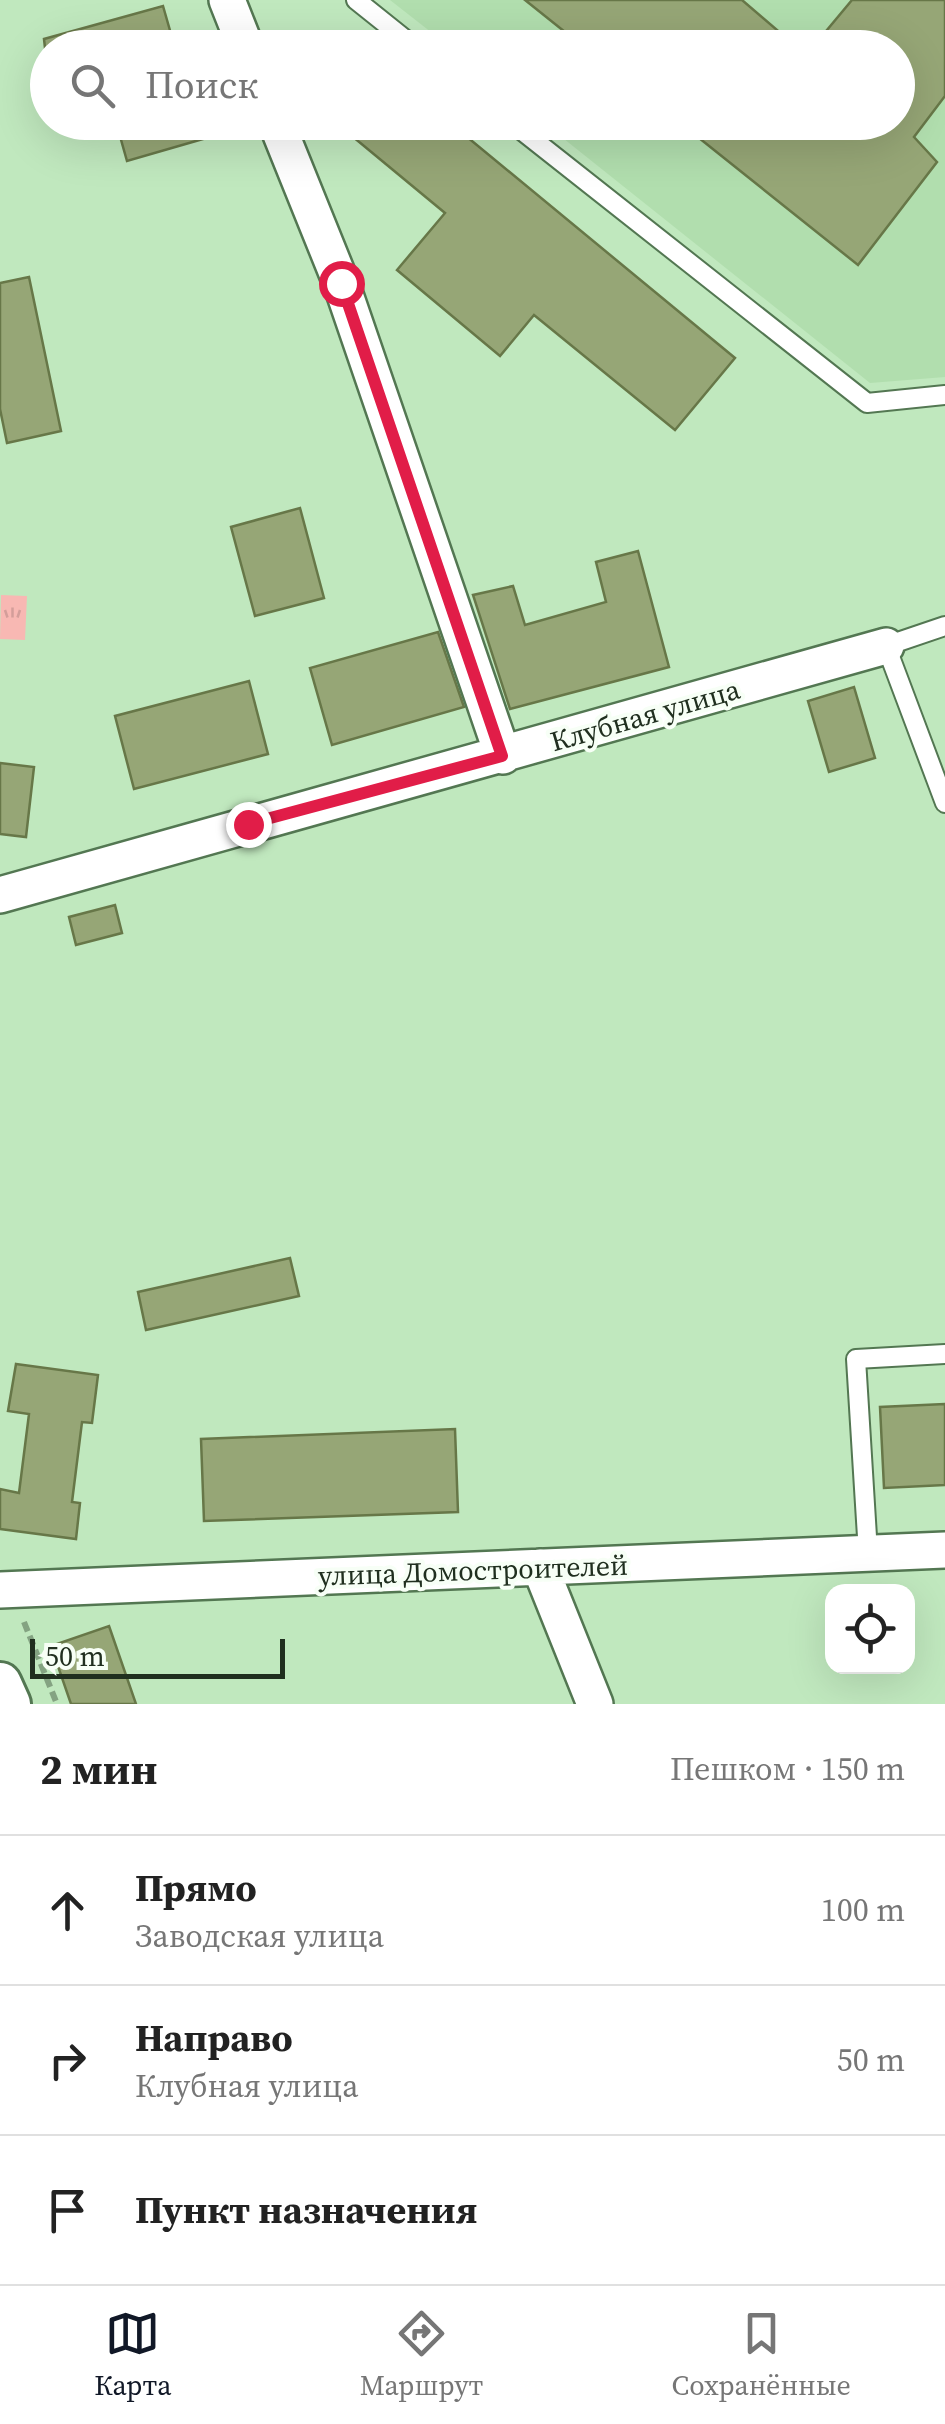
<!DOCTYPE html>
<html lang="ru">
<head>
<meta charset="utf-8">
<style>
	:root { --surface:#fff; --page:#f6f6f6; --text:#222; --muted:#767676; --line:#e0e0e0; --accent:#111827 }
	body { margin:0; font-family:"Source Serif 4",serif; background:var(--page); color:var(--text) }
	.controls { position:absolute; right:30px; bottom:30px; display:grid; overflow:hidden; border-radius:20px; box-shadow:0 10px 40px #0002 }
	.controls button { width:90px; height:90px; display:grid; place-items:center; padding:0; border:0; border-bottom:2px solid var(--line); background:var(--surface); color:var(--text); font:50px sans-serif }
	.scale { position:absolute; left:30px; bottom:25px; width:255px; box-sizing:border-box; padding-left:10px; border:5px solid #202f1f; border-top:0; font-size:28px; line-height:35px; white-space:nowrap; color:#202f1f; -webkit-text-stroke:8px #f7fff6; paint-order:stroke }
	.stop { position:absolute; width:30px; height:30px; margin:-22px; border:8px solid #e11d48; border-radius:50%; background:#fff }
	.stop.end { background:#e11d48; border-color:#fff; box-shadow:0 2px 10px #0008 }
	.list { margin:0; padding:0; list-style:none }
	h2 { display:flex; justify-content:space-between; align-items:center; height:130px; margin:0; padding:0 40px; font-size:42px }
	h2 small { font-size:32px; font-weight:400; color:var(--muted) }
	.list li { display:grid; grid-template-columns:65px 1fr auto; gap:30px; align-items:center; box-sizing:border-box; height:150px; padding:0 40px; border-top:2px solid var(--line) }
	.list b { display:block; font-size:38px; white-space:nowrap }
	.list p { margin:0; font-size:32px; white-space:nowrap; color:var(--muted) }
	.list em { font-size:32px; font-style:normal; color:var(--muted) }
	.icon { flex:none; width:55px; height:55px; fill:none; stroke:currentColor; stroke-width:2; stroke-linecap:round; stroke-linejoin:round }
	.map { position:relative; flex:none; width:945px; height:1704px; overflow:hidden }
	.search { position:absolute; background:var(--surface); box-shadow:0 10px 40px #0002; left:30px; right:30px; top:30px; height:110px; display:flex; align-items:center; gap:25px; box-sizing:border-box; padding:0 35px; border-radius:55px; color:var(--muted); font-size:38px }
	.sheet { height:580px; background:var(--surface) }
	nav { display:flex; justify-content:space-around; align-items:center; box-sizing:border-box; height:140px; border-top:2px solid var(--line); background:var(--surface); font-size:28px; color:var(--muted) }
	nav a { display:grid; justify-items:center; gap:5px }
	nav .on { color:var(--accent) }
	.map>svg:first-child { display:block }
	.built { fill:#b1deae }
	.park { fill:url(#park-tufts) }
	.building { fill:#96a676; stroke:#677748; stroke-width:2.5 }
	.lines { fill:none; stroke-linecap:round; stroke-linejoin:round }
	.service-casing { stroke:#537752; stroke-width:22 }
	.minor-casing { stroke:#537752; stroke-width:40 }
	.tertiary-casing { stroke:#537752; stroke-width:48 }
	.path { stroke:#84a382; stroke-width:6; stroke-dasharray:10 5; stroke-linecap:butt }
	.service { stroke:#fff; stroke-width:18 }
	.minor { stroke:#fff; stroke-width:35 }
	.tertiary { stroke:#fff; stroke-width:42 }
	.route { stroke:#e11d48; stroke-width:12 }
	.labels { text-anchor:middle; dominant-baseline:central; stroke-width:8; stroke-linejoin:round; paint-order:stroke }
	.street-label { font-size:28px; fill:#202f1f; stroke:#f7fff6 }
</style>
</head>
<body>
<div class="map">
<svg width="945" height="1704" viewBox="0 0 945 1704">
	<defs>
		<pattern id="park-tufts" width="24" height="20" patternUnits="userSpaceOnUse" patternTransform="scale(2.5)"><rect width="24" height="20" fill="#f8b8b3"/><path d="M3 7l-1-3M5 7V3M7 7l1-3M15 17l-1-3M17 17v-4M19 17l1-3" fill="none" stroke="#d49e9a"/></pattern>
	</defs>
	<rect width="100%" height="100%" fill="#c0e8be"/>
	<!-- built -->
	<path class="built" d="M 390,0 L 945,0 L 945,377 L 870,383 L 544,123 L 898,122 L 898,48 L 450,47 Z"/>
	<!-- park -->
	<path class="park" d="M 1,595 L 27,596 L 25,640 L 0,639 Z"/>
	<!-- building -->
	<path class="building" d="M 525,0 L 742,0 L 798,48 L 585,48 Z
		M 852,0 L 945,0 L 945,96 L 914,137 L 937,162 L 858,265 L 679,122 L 898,122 L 898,48 L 812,48 Z
		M 163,6 L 175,48 L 45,48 L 44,39 Z
		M 116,122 L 233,122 L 234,130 L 127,161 Z
		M 335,122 L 449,122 L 735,358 L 675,430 L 534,315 L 500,356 L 397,270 L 445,213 Z
		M 29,277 L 61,431 L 7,443 L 0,409 L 0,283 Z
		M 300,508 L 324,598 L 255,616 L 231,527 Z
		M 638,551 L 669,667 L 510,709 L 473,595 L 513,586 L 525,625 L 606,602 L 596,562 Z
		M 438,632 L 464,707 L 332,745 L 310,668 Z
		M 249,681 L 268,754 L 134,789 L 115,716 Z
		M 854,687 L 875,758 L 829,772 L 808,701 Z
		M 0,763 L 34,767 L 26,837 L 0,834 Z
		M 115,905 L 122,933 L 76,945 L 69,917 Z
		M 290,1258 L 299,1296 L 146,1330 L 138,1292 Z
		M 16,1364 L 98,1375 L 92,1423 L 82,1422 L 72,1502 L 80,1503 L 76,1539 L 0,1529 L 0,1489 L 19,1493 L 29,1414 L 8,1411 Z
		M 945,1404 L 945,1485 L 884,1488 L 880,1407 Z
		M 455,1429 L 458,1512 L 204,1521 L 201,1439 Z
		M 109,1626 L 136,1704 L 71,1704 L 51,1646 Z"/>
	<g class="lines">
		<defs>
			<path id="service" d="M 356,0 L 416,48
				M 511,122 L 867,403 L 945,395
				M 945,626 L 886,646 L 945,803
				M 868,1553 L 856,1359 L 945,1354"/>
			<path id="minor" d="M 227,0 L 246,48
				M 276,122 L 341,283 L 503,756
				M 0,895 L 886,646
				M 540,1567 L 595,1704
				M 0,1590 L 945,1550"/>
			<path id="tertiary" d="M 0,1684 L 9,1704"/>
		</defs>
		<!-- service casing -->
		<use href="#service" class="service-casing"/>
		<!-- minor casing -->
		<use href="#minor" class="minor-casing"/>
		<!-- tertiary casing -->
		<use href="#tertiary" class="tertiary-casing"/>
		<!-- path -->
		<path class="path" d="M 24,1622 L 57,1704"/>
		<!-- service -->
		<use href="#service" class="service"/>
		<!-- minor -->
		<use href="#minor" class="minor"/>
		<!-- tertiary -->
		<use href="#tertiary" class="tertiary"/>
	</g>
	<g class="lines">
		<!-- route -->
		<path class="route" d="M 248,824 L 502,756 L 341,283"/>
	</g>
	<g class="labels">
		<!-- street labels -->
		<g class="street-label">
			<text transform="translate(645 715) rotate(-16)">Клубная улица</text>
			<text transform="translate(473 1570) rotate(-2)">улица Домостроителей</text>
		</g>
	</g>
</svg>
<div class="controls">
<button><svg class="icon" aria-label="locate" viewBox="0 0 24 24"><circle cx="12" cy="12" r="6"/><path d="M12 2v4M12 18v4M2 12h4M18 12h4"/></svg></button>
</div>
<div class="scale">50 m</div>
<div class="stop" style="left:341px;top:283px"></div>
<div class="stop end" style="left:248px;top:824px"></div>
<div class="search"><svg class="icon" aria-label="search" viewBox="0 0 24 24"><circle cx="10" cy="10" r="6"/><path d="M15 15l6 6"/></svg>Поиск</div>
</div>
<section class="sheet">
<h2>2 мин<small>Пешком · 150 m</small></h2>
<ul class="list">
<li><svg class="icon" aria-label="ahead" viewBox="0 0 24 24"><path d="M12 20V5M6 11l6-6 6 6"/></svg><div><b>Прямо</b><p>Заводская улица</p></div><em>100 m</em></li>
<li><svg class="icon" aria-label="right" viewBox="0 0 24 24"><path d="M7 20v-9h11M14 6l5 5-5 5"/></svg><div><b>Направо</b><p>Клубная улица</p></div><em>50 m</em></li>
<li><svg class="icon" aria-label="arrive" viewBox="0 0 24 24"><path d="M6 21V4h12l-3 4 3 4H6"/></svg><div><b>Пункт назначения</b></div></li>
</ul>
</section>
<nav>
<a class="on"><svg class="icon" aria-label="map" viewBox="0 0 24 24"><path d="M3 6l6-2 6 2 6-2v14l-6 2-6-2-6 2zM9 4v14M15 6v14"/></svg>Карта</a>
<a><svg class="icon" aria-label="directions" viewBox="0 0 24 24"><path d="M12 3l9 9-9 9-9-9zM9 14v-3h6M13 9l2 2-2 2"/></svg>Маршрут</a>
<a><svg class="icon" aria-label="saved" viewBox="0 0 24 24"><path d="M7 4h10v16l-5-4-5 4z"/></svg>Сохранённые</a>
</nav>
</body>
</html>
